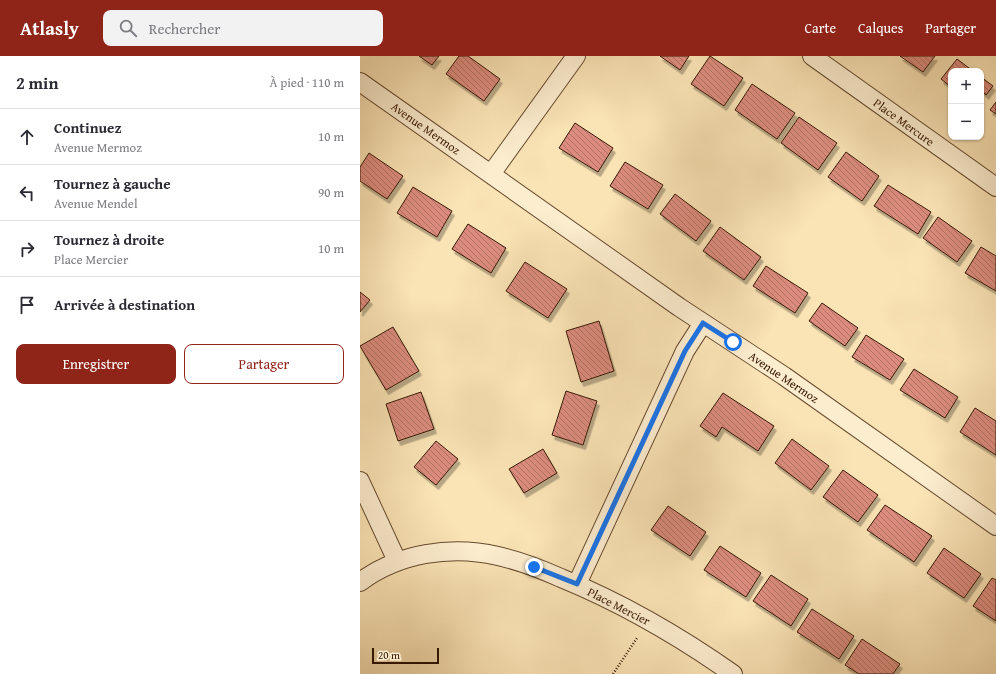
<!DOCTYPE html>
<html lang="fr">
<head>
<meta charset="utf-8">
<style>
	:root { --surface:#fff; --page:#f2f2f3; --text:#2b2b33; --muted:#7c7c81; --line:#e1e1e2; --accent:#8f2418 }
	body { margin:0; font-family:"Gentium Book Plus",serif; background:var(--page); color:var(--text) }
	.controls { position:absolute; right:12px; top:12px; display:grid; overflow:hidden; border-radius:8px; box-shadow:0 1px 3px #0004 }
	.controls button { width:36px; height:36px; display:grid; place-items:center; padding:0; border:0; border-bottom:1px solid var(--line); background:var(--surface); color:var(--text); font:20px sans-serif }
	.scale { position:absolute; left:12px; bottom:10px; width:67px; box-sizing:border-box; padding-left:4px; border:2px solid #381904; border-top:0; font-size:11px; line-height:14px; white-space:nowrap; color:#381904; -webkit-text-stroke:3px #fcedcf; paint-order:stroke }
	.stop { position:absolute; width:12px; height:12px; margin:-9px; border:3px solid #1a73e8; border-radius:50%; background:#fff }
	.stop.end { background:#1a73e8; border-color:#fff; box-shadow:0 1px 4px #0008 }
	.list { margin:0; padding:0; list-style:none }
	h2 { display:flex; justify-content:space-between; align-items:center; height:52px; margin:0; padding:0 16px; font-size:17px }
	h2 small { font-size:13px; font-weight:400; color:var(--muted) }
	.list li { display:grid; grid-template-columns:26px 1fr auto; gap:12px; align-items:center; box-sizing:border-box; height:56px; padding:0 16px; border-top:1px solid var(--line) }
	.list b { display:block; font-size:15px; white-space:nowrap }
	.list p { margin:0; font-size:13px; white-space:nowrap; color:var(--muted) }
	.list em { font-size:13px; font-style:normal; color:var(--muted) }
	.actions { display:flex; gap:8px; padding:12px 16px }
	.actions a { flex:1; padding:9px 0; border:1px solid var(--accent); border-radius:8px; text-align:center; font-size:14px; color:var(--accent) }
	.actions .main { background:var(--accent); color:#fff }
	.icon { flex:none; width:22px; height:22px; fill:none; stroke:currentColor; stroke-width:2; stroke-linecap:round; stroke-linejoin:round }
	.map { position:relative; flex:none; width:636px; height:618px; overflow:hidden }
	header { display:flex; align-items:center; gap:24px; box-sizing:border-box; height:56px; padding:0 20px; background:var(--accent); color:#fff }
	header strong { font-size:19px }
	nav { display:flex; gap:22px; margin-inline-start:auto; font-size:14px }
	.search { width:280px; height:36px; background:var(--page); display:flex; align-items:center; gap:10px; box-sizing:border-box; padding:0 14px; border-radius:8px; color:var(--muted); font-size:15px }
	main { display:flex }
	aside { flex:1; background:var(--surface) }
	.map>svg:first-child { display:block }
	.building { fill:url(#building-back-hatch); stroke:#381904; filter:url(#shadow) }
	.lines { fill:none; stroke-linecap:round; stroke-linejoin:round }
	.street-casing { stroke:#684c30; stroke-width:20 }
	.path { stroke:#381904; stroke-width:2.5; stroke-dasharray:1 2; stroke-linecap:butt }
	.street { stroke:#fcedcf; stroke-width:18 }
	.route { stroke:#1a73e8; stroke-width:5 }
	.labels { text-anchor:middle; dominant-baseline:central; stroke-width:3; stroke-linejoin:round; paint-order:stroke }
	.street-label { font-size:12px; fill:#381904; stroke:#fcedcf }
</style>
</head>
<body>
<header>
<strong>Atlasly</strong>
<div class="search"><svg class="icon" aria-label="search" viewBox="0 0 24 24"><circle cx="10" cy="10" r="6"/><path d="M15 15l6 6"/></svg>Rechercher</div>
<nav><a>Carte</a><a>Calques</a><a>Partager</a></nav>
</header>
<main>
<aside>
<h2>2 min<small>À pied · 110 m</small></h2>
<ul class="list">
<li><svg class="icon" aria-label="ahead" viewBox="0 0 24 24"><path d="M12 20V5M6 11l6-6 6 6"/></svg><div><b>Continuez</b><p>Avenue Mermoz</p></div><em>10 m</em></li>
<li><svg class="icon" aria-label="left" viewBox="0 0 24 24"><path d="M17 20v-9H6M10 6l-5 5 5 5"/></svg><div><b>Tournez à gauche</b><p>Avenue Mendel</p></div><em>90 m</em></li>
<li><svg class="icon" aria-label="right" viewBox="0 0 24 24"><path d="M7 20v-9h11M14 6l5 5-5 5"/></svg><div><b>Tournez à droite</b><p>Place Mercier</p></div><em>10 m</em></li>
<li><svg class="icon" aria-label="arrive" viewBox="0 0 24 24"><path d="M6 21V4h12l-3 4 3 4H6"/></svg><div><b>Arrivée à destination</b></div></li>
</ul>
<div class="actions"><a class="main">Enregistrer</a><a>Partager</a></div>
</aside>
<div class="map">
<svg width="636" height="618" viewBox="0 0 636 618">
	<defs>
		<pattern id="building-back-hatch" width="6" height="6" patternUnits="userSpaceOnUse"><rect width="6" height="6" fill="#dc8c7e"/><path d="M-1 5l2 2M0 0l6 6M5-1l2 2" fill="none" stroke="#b37265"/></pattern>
		<filter id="shadow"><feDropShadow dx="2.5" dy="4.5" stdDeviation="0" flood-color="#0004"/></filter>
	</defs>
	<rect width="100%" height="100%" fill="#fae3b5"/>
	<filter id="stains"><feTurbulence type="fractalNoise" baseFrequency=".005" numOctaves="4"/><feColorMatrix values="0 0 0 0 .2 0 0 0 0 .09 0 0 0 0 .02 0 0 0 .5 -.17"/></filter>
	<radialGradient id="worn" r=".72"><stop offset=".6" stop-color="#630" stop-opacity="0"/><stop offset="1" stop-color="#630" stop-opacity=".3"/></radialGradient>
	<!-- building -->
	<path class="building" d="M 59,0 L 79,0 L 72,9 Z
		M 99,0 L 108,0 L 140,23 L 124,45 L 86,18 Z
		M 300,0 L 329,0 L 320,14 Z
		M 350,0 L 383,22 L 364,50 L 331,28 Z
		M 540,0 L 575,0 L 563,16 Z
		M 597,3 L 613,15 L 591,15 L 591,31 L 581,23 Z
		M 621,21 L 633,30 L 626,39 L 621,34 Z
		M 392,28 L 435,57 L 417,83 L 375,54 Z
		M 636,46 L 636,58 L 630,54 Z
		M 439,61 L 477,87 L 458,114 L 421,87 Z
		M 215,67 L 253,92 L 238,116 L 199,92 Z
		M 486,96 L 519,120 L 502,145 L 468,121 Z
		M 9,97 L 43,120 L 27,143 L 0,125 L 0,111 Z
		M 265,106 L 303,129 L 288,153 L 250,130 Z
		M 528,129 L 571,156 L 558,178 L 514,150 Z
		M 53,131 L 92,155 L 77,181 L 37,157 Z
		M 315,138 L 351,165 L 336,185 L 300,158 Z
		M 578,161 L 612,185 L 597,206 L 563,182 Z
		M 108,168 L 146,192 L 131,217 L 92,193 Z
		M 360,171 L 401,201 L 384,224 L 343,195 Z
		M 621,191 L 636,200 L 636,235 L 605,217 Z
		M 165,206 L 207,233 L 188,262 L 146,235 Z
		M 406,210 L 448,237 L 435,257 L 393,230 Z
		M 0,236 L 10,244 L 0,256 Z
		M 462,247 L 498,272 L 485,290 L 449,265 Z
		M 239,265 L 254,315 L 221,326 L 206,275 Z
		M 33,271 L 59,315 L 26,334 L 0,290 Z
		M 506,279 L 544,303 L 530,324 L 492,301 Z
		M 554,313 L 598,341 L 585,362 L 540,334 Z
		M 206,335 L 237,345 L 223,389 L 192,379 Z
		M 61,336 L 74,373 L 38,385 L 26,348 Z
		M 363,337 L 414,370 L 398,395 L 362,371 L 356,381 L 340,370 Z
		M 615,352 L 636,365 L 636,399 L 600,376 Z
		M 432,383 L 469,410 L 451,434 L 415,407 Z
		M 76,385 L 98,403 L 76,429 L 54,411 Z
		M 183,393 L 197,417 L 164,437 L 149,413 Z
		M 483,414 L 518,439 L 498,466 L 463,441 Z
		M 525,449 L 572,480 L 554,506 L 507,474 Z
		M 308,450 L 346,476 L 330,500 L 291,474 Z
		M 360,490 L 401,517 L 386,541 L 344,514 Z
		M 584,492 L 621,518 L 604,542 L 567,517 Z
		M 411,519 L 448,543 L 431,570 L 393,545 Z
		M 632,522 L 636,524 L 636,565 L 613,550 Z
		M 452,553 L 494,580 L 479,603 L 437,576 Z
		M 502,583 L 540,608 L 533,618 L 499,618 L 485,609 Z"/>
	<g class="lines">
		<defs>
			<path id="street" d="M 452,0 L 636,131
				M 0,26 L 319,251 L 424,320 L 636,470
				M 131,118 L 216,0
				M 0,425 L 37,505
				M 0,526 C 39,497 91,489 138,500 C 160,505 181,513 201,522 C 262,547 319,580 373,618
				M 217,528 L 325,295 L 343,267"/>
		</defs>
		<!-- street casing -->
		<use href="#street" class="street-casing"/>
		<!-- path -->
		<path class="path" d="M 253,618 L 277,582"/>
		<!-- street -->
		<use href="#street" class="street"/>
	</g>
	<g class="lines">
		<!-- route -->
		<path class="route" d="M 174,511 L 217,528 L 325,295 L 343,267 L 373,286"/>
	</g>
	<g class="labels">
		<!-- street labels -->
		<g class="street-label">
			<text transform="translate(544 66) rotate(36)">Place Mercure</text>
			<text transform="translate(66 72) rotate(35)">Avenue Mermoz</text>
			<text transform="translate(424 321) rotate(34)">Avenue Mermoz</text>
			<text transform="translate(259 550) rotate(27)">Place Mercier</text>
		</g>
	</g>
	<rect width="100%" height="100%" filter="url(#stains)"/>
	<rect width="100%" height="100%" fill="url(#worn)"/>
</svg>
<div class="controls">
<button>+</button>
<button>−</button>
</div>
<div class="scale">20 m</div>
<div class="stop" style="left:373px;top:286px"></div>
<div class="stop end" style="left:174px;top:511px"></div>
</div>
</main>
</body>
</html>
